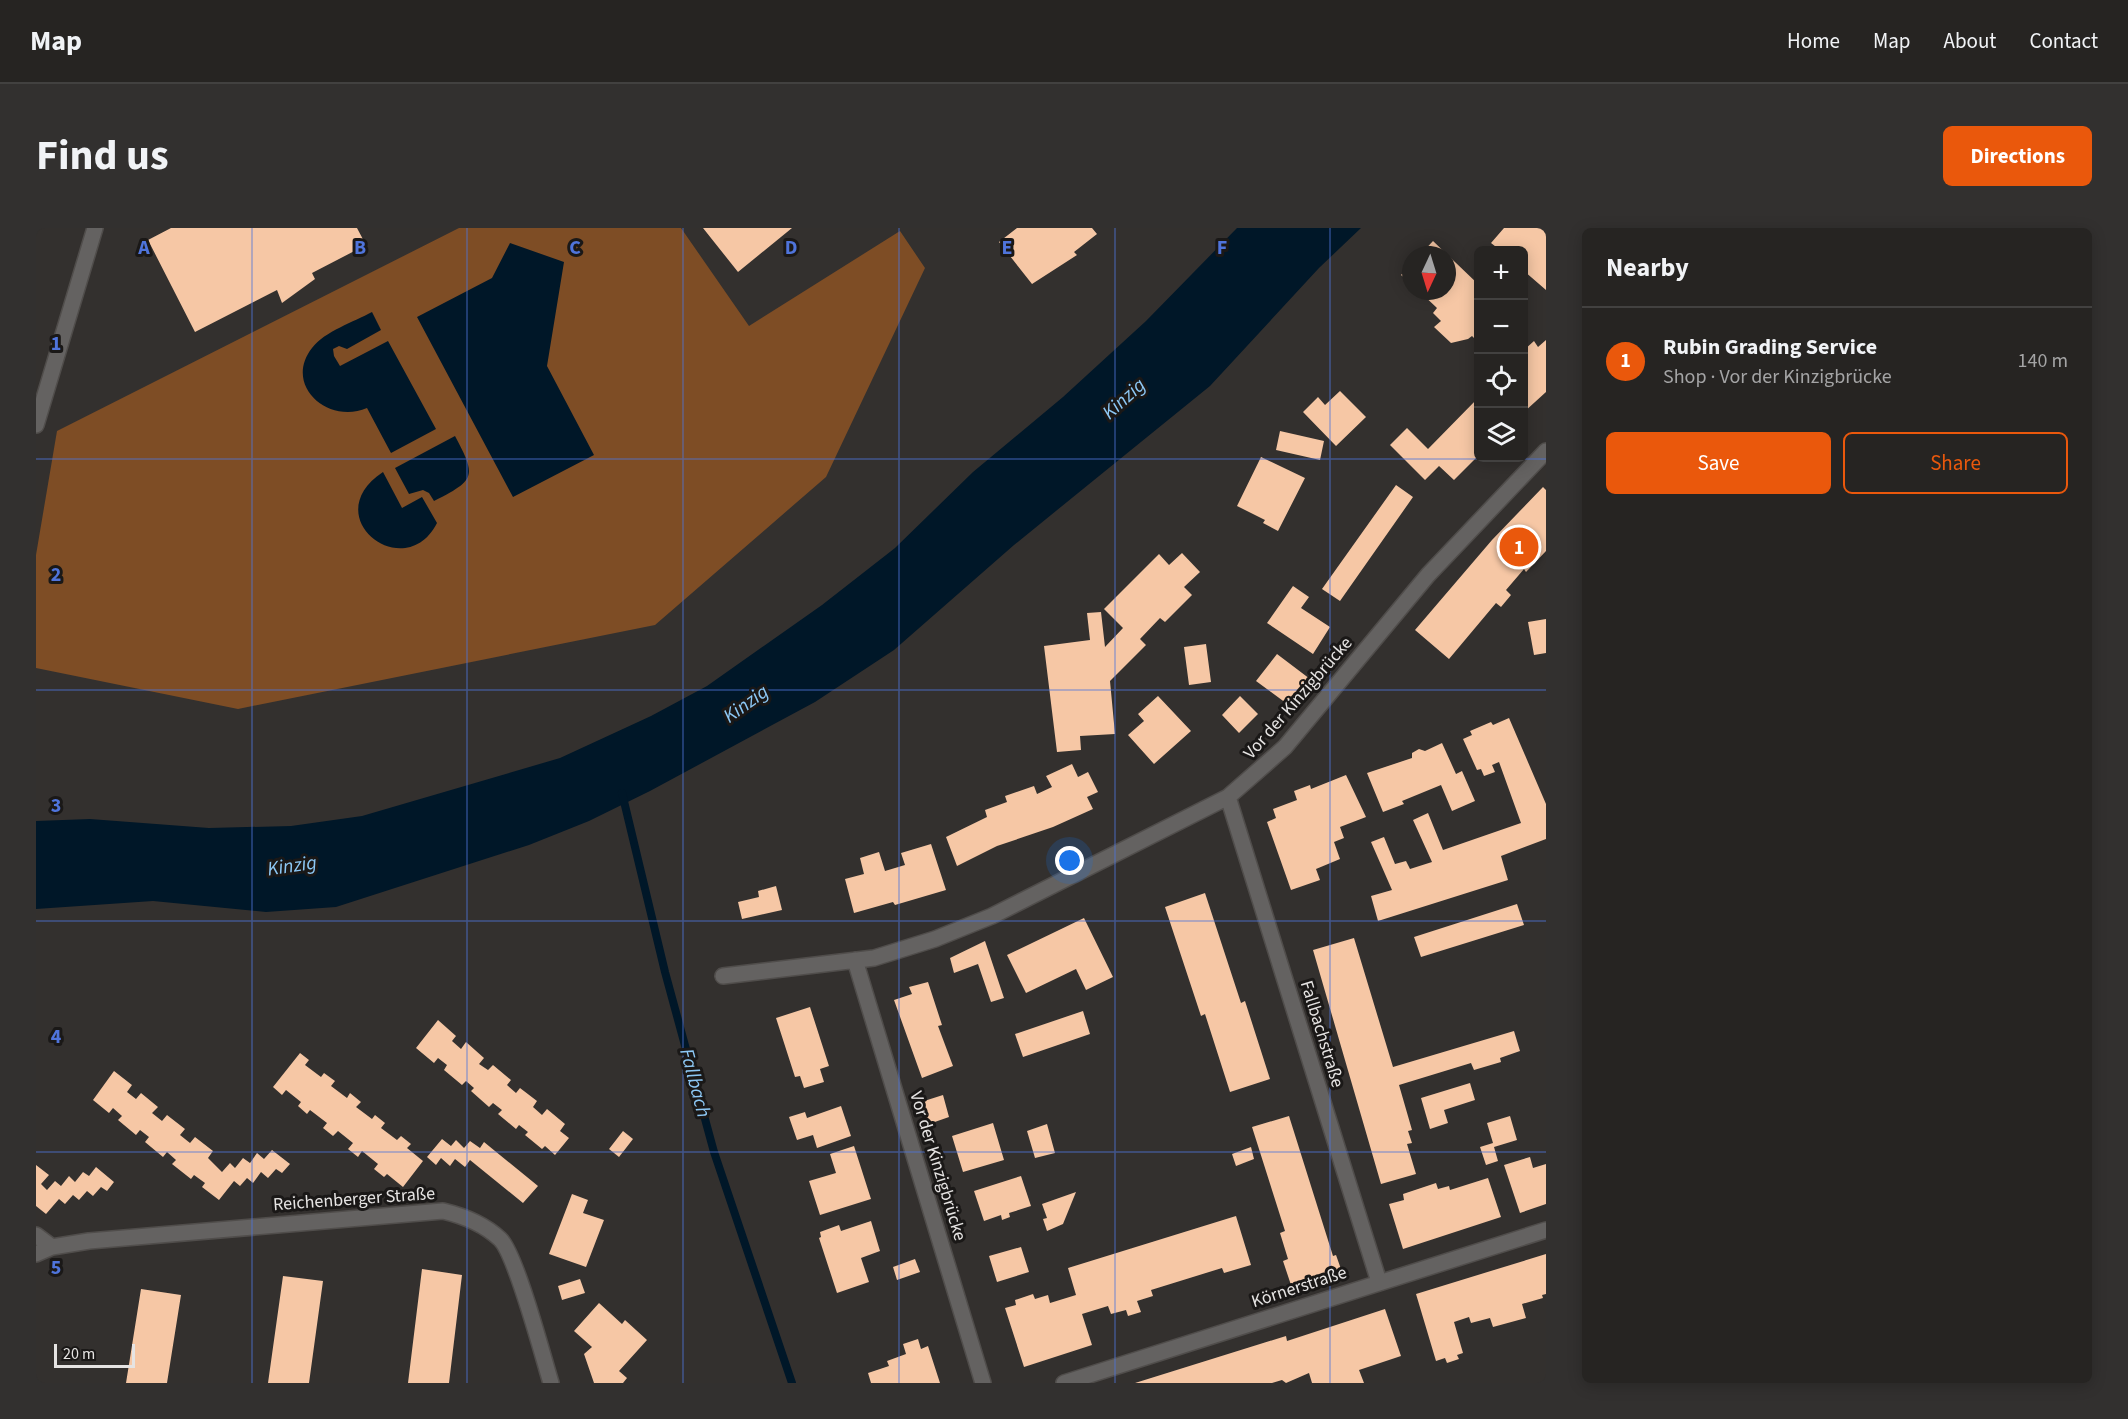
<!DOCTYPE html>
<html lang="en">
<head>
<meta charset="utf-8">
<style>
	:root { --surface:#262422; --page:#32302f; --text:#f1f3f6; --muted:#a4a4a5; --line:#424140; --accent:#ea580c }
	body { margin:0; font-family:"Source Sans 3",sans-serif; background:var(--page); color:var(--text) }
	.controls { position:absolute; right:18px; top:18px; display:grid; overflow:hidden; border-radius:9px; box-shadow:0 3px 15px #0003 }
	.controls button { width:54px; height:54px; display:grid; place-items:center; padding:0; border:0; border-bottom:2px solid var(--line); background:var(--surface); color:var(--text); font:30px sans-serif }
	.compass { position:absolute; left:1366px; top:18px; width:54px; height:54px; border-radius:50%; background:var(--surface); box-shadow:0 3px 15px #0003; rotate:184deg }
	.scale { position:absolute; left:18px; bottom:15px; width:81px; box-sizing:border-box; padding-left:6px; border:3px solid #e6e4e3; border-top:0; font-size:16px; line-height:21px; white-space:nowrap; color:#e6e4e3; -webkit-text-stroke:4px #1a1817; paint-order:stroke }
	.you { position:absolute; left:1034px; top:633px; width:21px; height:21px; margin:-15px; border:4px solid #fff; border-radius:50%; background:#1a73e8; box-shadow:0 0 0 9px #1a73e833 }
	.badge { display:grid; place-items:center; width:39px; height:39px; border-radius:50%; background:var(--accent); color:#fff; font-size:20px; font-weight:700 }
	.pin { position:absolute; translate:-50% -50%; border:3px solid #fff; box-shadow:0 2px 6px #0006 }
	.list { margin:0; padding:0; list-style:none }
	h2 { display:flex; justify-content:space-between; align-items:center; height:78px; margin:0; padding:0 24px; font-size:26px }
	h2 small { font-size:20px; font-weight:400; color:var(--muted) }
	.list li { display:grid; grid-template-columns:39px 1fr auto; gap:18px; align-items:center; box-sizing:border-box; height:108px; padding:0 24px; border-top:2px solid var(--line) }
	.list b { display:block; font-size:22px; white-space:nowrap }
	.list p { margin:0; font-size:20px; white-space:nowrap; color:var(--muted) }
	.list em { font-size:20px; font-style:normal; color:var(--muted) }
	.actions { display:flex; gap:12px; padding:18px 24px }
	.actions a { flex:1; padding:14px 0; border:2px solid var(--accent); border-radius:9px; text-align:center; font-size:21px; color:var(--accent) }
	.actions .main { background:var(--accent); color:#fff }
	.icon { flex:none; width:33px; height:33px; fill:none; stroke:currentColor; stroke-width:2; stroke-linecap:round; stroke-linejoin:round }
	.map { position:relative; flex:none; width:1510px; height:1155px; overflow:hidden; border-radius:9px }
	header { display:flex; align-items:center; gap:36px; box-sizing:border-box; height:84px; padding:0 30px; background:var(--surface); border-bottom:2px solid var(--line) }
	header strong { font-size:28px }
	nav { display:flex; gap:33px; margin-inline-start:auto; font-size:21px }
	.intro { display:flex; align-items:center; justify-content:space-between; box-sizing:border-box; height:144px; padding:0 36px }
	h1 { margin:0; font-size:42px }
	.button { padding:15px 27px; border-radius:9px; background:var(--accent); color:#fff; font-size:21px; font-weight:700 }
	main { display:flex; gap:36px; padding:0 36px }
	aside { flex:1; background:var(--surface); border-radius:9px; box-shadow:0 3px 15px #0003 }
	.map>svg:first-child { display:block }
	.green { fill:#7e4d25 }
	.water { fill:#001728 }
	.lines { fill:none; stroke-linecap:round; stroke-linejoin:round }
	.stream { stroke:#001728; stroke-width:8 }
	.building { fill:#f6c7a5 }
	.minor-casing { stroke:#504d4b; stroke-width:18 }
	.minor { stroke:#646261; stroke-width:15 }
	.grid { fill:none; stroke:#4f74db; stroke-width:1.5; stroke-opacity:0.55 }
	.labels { text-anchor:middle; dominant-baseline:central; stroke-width:6; stroke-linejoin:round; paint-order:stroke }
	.street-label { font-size:18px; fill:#e6e4e3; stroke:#1a1817 }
	.water-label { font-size:20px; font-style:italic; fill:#8dc8f5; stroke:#1a1817 }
	.grid-label { font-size:20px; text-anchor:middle; font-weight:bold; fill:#4f74db; stroke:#1a1817; stroke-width:6; stroke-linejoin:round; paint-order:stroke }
</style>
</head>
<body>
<header>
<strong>Map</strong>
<nav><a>Home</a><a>Map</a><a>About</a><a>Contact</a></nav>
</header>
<div class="intro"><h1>Find us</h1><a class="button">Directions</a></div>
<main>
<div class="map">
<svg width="1510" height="1155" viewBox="0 0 1510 1155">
	<rect width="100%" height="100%" fill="#33302e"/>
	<!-- green -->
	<path class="green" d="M 423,0 L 645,0 L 713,98 L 864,3 L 889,40 L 790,249 L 619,397 L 202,481 L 0,440 L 0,327 L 21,203 Z"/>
	<!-- water -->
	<path class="water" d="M 1201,0 L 1325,0 L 1283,40 L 1174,158 L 978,317 L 858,422 L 779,474 L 614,563 L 553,593 L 493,617 L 300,679 L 230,684 L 117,673 L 0,681 L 0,593 L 54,591 L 173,600 L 255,598 L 326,588 L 524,530 L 615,488 L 671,458 L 786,377 L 859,320 L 937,244 L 1027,169 L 1110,93 Z
		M 474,15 L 528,34 L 511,138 L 558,227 L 477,269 L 381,89 L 456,50 Z
		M 336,84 L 345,102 L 311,121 L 303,118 L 297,121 L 298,128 L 304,138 L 352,113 L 400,201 L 355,225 L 331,180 C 292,197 247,157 276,120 C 289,103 318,94 336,84 Z
		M 419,208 C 441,249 439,252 398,273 L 393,265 L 387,262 L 373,266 L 359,240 Z
		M 347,244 L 366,280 L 386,269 L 401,295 C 369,358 279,289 347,244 Z"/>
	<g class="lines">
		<!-- stream -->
		<path class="stream" d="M 586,565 L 629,744 L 678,924 L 756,1155"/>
	</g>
	<!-- building -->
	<path class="building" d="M 135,0 L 321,0 L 330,17 L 276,45 L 279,51 L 246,75 L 241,62 L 159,104 L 112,12 Z
		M 667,0 L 756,0 L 702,44 Z
		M 981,0 L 1056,0 L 1061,6 L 1038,24 L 1041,27 L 996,56 L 963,14 Z
		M 1468,0 L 1510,0 L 1510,62 L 1488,43 L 1488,22 L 1464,22 L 1455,15 Z
		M 1397,13 L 1442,56 L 1442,105 L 1438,110 L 1436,108 L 1432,111 L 1415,115 L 1398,99 L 1405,93 L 1397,85 L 1401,80 L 1383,63 L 1411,63 L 1411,27 L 1384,27 Z
		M 1375,36 L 1375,56 L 1365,47 Z
		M 1510,112 L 1510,164 L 1488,184 L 1488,122 L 1498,113 L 1502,119 Z
		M 1304,163 L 1330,189 L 1300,218 L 1267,184 L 1282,169 L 1289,177 Z
		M 1442,170 L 1442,228 L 1418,252 L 1403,238 L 1389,252 L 1354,217 L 1371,200 L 1392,221 Z
		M 1244,203 L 1288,213 L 1284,232 L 1240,222 Z
		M 1225,229 L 1269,250 L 1242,303 L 1227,295 L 1229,292 L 1201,278 Z
		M 1360,257 L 1377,269 L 1304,373 L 1286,361 Z
		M 1507,259 L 1510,262 L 1510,323 L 1490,344 L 1488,341 L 1470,362 L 1475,367 L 1465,379 L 1460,375 L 1413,431 L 1379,402 L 1456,312 Z
		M 1146,325 L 1164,344 L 1148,359 L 1156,367 L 1129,394 L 1124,390 L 1104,411 L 1110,417 L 1074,453 L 1079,506 L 1044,508 L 1045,522 L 1021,524 L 1008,418 L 1054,412 L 1051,385 L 1065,384 L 1069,419 L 1087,400 L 1068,381 L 1123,326 L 1133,337 Z
		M 1257,358 L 1273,369 L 1265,380 L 1294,399 L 1277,426 L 1231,395 Z
		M 1510,391 L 1510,425 L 1498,427 L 1492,394 Z
		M 1170,416 L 1175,454 L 1153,457 L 1148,419 Z
		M 1241,426 L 1274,451 L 1254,478 L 1220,453 Z
		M 1122,468 L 1155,503 L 1118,536 L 1092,507 L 1108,493 L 1102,486 Z
		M 1204,468 L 1222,486 L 1203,505 L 1186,487 Z
		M 1473,490 L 1510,576 L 1510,611 L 1465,628 L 1472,652 L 1342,693 L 1335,668 L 1356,662 L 1335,614 L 1348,609 L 1359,636 L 1370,633 L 1374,641 L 1396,634 L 1377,592 L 1392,585 L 1407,622 L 1485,595 L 1463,534 L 1456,537 L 1459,544 L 1448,548 L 1445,541 L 1441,542 L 1427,511 L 1436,507 L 1434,503 L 1455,494 L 1457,497 Z
		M 1406,515 L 1420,546 L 1426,543 L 1439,573 L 1416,583 L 1405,557 L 1366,573 L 1368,576 L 1347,584 L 1331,545 L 1376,530 L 1376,525 L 1383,521 L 1389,523 Z
		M 1036,536 L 1042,549 L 1052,544 L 1062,564 L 1051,569 L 1057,581 L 1017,599 L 961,618 L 921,638 L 910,609 L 951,589 L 949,582 L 971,574 L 969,568 L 998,558 L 1001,566 L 1016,559 L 1010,548 Z
		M 1310,547 L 1330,589 L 1304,599 L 1308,610 L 1298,614 L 1304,631 L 1280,641 L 1284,652 L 1255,662 L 1231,594 L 1240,590 L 1237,581 L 1261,572 L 1258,563 L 1274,557 L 1275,561 Z
		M 895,616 L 910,662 L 859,677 L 857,674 L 818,685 L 809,651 L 828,646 L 824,630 L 843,624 L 849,643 L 869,637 L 865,625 Z
		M 740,658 L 746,682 L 706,691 L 702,674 L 723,669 L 722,663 Z
		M 1169,665 L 1205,775 L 1209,773 L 1234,851 L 1194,864 L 1169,786 L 1165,788 L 1129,679 Z
		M 1481,676 L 1488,697 L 1385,729 L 1378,709 Z
		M 1048,690 L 1077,749 L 1050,762 L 1040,741 L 990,765 L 971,727 Z
		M 1318,710 L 1357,839 L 1478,803 L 1484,823 L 1464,830 L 1465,834 L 1438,842 L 1435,835 L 1363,857 L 1376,902 L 1372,903 L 1376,915 L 1371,916 L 1380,946 L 1345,956 L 1277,722 Z
		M 949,713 L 968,770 L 955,774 L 942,736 L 918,745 L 914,730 Z
		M 892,754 L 906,797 L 902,798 L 917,838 L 886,850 L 858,772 L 876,766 L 873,759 Z
		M 774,779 L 793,838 L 784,841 L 788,854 L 768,860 L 764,848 L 759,849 L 740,790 Z
		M 1047,783 L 1054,806 L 987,829 L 979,806 Z
		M 402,792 L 420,808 L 416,813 L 425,821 L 430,814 L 448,830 L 443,836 L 452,842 L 457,837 L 475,852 L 471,857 L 480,865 L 484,860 L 501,873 L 497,879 L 506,887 L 511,881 L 529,896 L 524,903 L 533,910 L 519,927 L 509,918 L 506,921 L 489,907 L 492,904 L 483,897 L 480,901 L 462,886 L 466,882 L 457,875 L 453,879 L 435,863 L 438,860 L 430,853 L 426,857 L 408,842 L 411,837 L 402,830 L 398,835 L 380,820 Z
		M 264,825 L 273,832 L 269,837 L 285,849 L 288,845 L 299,853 L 295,858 L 311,870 L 314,865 L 325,874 L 320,879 L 336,891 L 339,887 L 349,895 L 345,900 L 361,912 L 365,908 L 375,916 L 371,920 L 387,933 L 367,959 L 351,946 L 348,949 L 338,941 L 342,936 L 326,923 L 322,929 L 312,921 L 317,915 L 302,903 L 297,908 L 287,900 L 291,895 L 274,882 L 271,886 L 262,878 L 265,874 L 250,862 L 246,867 L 237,859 Z
		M 78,843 L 96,857 L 91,864 L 100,871 L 105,865 L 122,879 L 116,885 L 126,893 L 131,887 L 149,901 L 144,907 L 154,915 L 159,909 L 177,923 L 172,930 L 186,944 L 194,935 L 199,940 L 207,930 L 214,935 L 221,925 L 228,931 L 236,922 L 254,936 L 246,945 L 240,941 L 232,950 L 225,944 L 217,955 L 211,950 L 204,958 L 198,953 L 183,972 L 166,959 L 169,955 L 158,947 L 155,951 L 136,936 L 140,932 L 131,924 L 127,929 L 109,914 L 113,909 L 104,902 L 100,907 L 82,892 L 86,888 L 77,880 L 73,885 L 57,872 Z
		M 1434,855 L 1439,872 L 1408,882 L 1412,895 L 1394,901 L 1385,870 Z
		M 907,867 L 913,889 L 893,896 L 885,874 Z
		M 805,878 L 815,908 L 781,920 L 777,907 L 761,912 L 753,889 L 769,884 L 771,890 Z
		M 1253,888 L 1297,1028 L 1300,1027 L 1306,1044 L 1290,1049 L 1291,1052 L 1256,1060 L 1247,1033 L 1252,1031 L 1244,1005 L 1249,1003 L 1216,899 Z
		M 1474,888 L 1481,912 L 1458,919 L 1462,933 L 1450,937 L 1444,919 L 1457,915 L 1451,895 Z
		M 957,895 L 968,932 L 927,944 L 916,908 Z
		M 1011,896 L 1019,925 L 999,930 L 991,903 Z
		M 587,903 L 597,911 L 583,929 L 573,921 Z
		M 406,911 L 415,918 L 420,912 L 428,920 L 434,913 L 444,920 L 448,914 L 502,958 L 487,975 L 434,932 L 429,939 L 419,931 L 414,938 L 405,930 L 400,937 L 391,929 Z
		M 818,918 L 835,971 L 784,987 L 773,953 L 800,945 L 794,926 Z
		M 1215,919 L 1218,931 L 1200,938 L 1196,926 Z
		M 1494,929 L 1497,940 L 1510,936 L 1510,976 L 1484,985 L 1468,937 Z
		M 0,937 L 13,947 L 5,956 L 11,962 L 19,953 L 25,958 L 33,948 L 39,954 L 47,944 L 53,948 L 60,939 L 78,954 L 71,963 L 65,959 L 57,968 L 51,963 L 43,972 L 37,967 L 29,976 L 23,971 L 10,986 L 0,978 Z
		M 985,948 L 995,978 L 973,985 L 974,989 L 966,992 L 965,987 L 948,993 L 938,963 Z
		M 1452,950 L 1465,989 L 1367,1021 L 1353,976 L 1368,972 L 1367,966 L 1400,955 L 1402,961 L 1413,958 L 1414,962 Z
		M 1040,964 L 1027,996 L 1011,1003 L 1007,991 L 1011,990 L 1006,976 Z
		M 536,966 L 552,972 L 547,985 L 568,992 L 550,1039 L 513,1026 Z
		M 1200,988 L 1215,1037 L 1188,1045 L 1186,1040 L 1115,1062 L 1117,1068 L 1101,1073 L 1105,1084 L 1092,1088 L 1090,1082 L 1075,1086 L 1072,1078 L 1046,1086 L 1056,1117 L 988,1139 L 969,1080 L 980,1077 L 979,1072 L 997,1066 L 999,1071 L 1012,1067 L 1014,1075 L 1040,1067 L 1032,1040 Z
		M 835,993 L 844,1023 L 825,1030 L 833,1054 L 801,1065 L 783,1010 L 785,1009 L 784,1004 L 803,997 L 805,1003 Z
		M 985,1019 L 993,1044 L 961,1054 L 953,1028 Z
		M 1510,1026 L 1510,1066 L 1506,1067 L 1507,1070 L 1486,1076 L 1490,1090 L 1457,1099 L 1454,1090 L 1435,1095 L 1433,1089 L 1418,1094 L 1427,1125 L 1421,1127 L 1423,1131 L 1411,1135 L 1409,1130 L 1400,1133 L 1380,1066 Z
		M 879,1031 L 884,1044 L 861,1052 L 857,1039 Z
		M 386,1041 L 426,1047 L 413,1155 L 372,1155 Z
		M 247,1048 L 287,1053 L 273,1155 L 232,1155 Z
		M 544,1051 L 549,1065 L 526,1072 L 522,1058 Z
		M 105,1061 L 145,1067 L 131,1155 L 90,1155 Z
		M 563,1075 L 586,1096 L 589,1092 L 611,1112 L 583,1143 L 591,1150 L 587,1155 L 558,1155 L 548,1126 L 556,1119 L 538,1103 Z
		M 1349,1081 L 1365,1128 L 1323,1142 L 1328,1155 L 1276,1155 L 1273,1145 L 1250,1155 L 1246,1152 L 1236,1155 L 1099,1155 L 1250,1108 L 1251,1113 Z
		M 882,1111 L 885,1121 L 892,1118 L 904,1155 L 835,1155 L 832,1145 L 853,1138 L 851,1133 L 870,1126 L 867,1116 Z"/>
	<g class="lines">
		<defs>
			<path id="minor" d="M 0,197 L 59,0
				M 1192,569 L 1343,1054
				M 819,732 L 947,1155
				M 687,748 L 838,730 L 899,711 L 956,688 L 1192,569 L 1249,519 L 1392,347 L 1510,223
				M 0,1007 L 16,1019
				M 0,1026 L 16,1019 L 53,1013 L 407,983 C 428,988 448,996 464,1011 C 480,1026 507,1129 515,1155
				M 1028,1155 L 1510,1002"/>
		</defs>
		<!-- minor casing -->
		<use href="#minor" class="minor-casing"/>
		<!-- minor -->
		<use href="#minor" class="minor"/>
	</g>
	<!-- grid -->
	<path class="grid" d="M 216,0 L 216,1155M 431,0 L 431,1155M 647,0 L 647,1155M 863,0 L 863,1155M 1079,0 L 1079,1155M 1294,0 L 1294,1155M 0,231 L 1510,231M 0,462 L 1510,462M 0,693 L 1510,693M 0,924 L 1510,924"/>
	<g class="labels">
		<!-- street labels -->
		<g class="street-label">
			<text transform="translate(1262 470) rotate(-49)">Vor der Kinzigbrücke</text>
			<text transform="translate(1286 806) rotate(73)">Fallbachstraße</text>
			<text transform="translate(902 938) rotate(73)">Vor der Kinzigbrücke</text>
			<text transform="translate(318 971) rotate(-4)">Reichenberger Straße</text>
			<text transform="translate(1263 1059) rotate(-18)">Körnerstraße</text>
		</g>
		<!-- water labels -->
		<g class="water-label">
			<text transform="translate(1088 171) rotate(-42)">Kinzig</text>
			<text transform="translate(710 476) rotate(-36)">Kinzig</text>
			<text transform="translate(256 638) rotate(-8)">Kinzig</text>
			<text transform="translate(659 855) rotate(75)">Fallbach</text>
		</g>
	</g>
	<g class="grid-label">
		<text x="108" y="26">A</text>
		<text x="324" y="26">B</text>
		<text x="539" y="26">C</text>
		<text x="755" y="26">D</text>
		<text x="971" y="26">E</text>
		<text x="1186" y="26">F</text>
		<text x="20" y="122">1</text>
		<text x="20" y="353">2</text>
		<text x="20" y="584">3</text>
		<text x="20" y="815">4</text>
		<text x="20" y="1046">5</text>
	</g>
</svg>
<div class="controls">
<button>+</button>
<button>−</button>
<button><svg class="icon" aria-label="locate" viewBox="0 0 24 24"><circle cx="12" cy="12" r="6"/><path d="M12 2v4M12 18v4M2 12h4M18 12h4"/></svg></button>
<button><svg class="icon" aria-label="layers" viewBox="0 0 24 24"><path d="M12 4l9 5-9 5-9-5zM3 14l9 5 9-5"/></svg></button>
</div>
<svg class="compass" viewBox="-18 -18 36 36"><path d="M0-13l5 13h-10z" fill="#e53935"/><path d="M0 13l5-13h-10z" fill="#a4a4a5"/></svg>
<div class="scale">20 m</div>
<div class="you"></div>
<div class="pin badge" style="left:1483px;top:319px">1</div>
</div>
<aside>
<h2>Nearby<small></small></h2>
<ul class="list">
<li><span class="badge">1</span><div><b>Rubin Grading Service</b><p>Shop · Vor der Kinzigbrücke</p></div><em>140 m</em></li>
</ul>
<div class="actions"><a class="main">Save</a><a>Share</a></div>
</aside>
</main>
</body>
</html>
